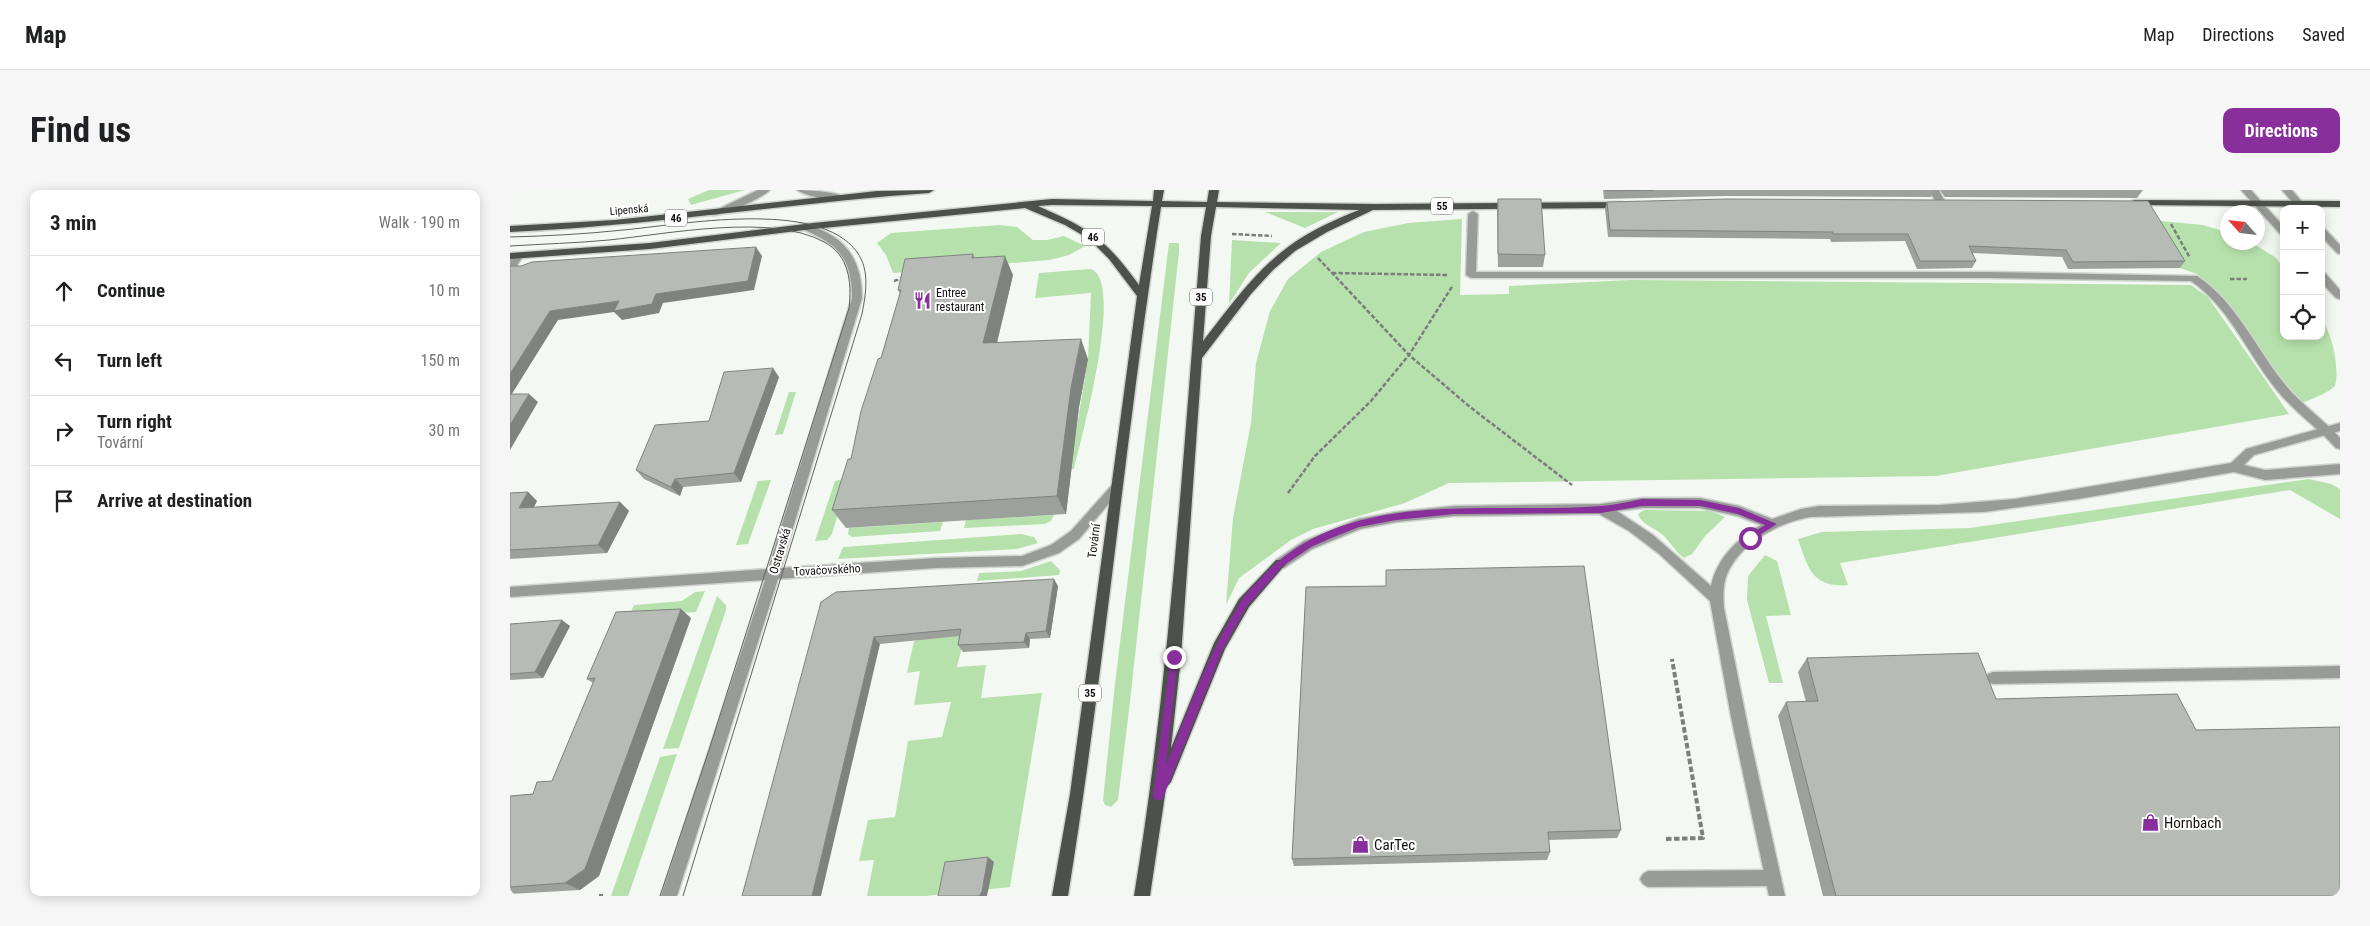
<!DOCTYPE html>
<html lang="en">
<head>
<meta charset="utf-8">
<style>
	:root { --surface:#fff; --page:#f6f6f6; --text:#202124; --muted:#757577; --line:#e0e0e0; --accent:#882f9c }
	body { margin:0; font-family:"Roboto Condensed",sans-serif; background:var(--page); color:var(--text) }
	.controls { position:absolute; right:15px; top:15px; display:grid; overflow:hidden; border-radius:10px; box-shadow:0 2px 12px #0003 }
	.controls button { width:45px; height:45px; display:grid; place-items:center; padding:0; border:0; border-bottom:1px solid var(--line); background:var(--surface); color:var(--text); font:25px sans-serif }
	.compass { position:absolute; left:1710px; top:15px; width:45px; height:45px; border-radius:50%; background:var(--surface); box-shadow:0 2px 12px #0003; rotate:297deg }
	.stop { position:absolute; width:15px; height:15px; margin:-11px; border:4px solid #882f9c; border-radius:50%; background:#fff }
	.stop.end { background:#882f9c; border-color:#fff; box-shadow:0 1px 5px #0008 }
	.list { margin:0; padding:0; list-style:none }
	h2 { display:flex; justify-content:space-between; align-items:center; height:65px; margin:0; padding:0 20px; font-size:21px }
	h2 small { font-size:16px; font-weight:400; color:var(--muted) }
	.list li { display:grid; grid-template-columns:32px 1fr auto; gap:15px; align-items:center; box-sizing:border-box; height:70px; padding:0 20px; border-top:1px solid var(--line) }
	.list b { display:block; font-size:19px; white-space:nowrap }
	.list p { margin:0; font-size:16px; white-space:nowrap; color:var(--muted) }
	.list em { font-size:16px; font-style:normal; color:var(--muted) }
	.icon { flex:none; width:28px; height:28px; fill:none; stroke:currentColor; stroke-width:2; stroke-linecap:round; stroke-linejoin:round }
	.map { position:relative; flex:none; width:1830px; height:706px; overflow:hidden; border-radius:10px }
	header { display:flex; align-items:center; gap:30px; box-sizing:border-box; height:70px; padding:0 25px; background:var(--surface); border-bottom:1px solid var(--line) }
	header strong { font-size:24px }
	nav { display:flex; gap:28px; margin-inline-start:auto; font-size:18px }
	.intro { display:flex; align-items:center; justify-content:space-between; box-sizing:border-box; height:120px; padding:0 30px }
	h1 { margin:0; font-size:35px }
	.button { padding:12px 22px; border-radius:10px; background:var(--accent); color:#fff; font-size:18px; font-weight:700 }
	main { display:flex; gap:30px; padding:0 30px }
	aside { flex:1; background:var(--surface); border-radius:10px; box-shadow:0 2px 12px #0003 }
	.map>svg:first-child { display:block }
	.green { fill:#b6e1ac }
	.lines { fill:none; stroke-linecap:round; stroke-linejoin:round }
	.lane-casing { stroke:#cfd4ce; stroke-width:3 }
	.street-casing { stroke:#cfd4ce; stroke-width:3 }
	.primary-casing { stroke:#cfd4ce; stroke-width:3 }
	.path-far1 { stroke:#7b7e7a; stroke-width:2.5; stroke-dasharray:4.5 2; stroke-linecap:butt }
	.path { stroke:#7b7e7a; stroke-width:4; stroke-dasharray:5.5 2.5; stroke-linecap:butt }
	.lane { fill:#999b98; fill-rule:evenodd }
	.street { fill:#999b98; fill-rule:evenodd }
	.primary { fill:#4d514c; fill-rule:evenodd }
	.tram { stroke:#5f625e; stroke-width:1 }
	.wall { fill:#9da19c }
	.shaded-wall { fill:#7f837f }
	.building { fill:#b6bbb5; stroke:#7f837f }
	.route { fill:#882f9c }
	.labels { text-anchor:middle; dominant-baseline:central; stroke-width:4; stroke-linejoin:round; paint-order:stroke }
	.shield { fill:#fff; stroke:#5a5a59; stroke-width:1 }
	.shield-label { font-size:11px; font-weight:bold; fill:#131412 }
	.far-street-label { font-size:11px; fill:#131412; stroke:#fff }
	.poi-label { font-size:12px; fill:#131412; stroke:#fff; text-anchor:start }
	.street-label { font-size:12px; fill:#131412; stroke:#fff }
	.near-poi-label { font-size:15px; fill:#131412; stroke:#fff; text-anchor:start }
</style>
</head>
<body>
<header>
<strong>Map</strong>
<nav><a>Map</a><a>Directions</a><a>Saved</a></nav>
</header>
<div class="intro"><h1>Find us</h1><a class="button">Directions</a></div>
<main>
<aside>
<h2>3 min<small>Walk · 190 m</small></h2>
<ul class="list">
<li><svg class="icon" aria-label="ahead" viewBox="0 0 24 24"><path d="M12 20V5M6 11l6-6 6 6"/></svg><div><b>Continue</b></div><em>10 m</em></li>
<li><svg class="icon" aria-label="left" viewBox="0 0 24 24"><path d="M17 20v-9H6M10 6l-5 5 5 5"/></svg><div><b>Turn left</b></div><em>150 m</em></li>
<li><svg class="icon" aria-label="right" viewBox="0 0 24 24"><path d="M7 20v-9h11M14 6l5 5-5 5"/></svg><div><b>Turn right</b><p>Tovární</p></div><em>30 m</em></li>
<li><svg class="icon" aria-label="arrive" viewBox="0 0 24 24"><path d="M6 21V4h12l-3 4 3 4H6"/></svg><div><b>Arrive at destination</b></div></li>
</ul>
</aside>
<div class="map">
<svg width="1830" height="706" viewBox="0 0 1830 706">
	<rect width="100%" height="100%" fill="#f3f9f2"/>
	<!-- green -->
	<path class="green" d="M 199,0 L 235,0 L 181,15 L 178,9 Z
		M 755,22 L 828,22 L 795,38 Z
		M 952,29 L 950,105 L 999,104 L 999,96 L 1120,90 L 1681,95 L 1698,107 L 1779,224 L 1426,286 L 939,293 L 895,313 L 803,339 L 781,350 L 729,388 L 716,415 L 723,328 L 741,233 L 746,173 L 760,121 L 778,89 L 811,62 L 854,42 L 898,33 Z
		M 1640,30 L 1693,35 L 1716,42 L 1718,52 L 1742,53 L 1765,67 L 1774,78 L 1774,146 L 1811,146 L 1811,128 C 1822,142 1830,179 1825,196 C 1814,206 1800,209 1787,215 L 1696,92 L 1687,84 L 1670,78 Z
		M 490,35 L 507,37 L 523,50 L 537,50 L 554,46 L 575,56 L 559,65 L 539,70 L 383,83 L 376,65 L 367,53 L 381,43 Z
		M 722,50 L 771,53 L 739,83 L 719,114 Z
		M 659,53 L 669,53 L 669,62 L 620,512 L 608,610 L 601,617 L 595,615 L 593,610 L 605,494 Z
		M 581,79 C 615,92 571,249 564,279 L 560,279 L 578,169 L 581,103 L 525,108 L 529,83 Z
		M 279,202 L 286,202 L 273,244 L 265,245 Z
		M 338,288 L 322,344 L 317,350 L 305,351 L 325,291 Z
		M 1799,289 L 1821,294 L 1830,299 L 1830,329 L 1780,300 L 1330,373 L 1338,395 C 1302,398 1298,378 1288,349 L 1312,342 L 1460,338 Z
		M 261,290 L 238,354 L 226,355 L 248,291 Z
		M 1134,320 L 1201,321 L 1215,327 L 1195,346 L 1182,364 L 1174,368 C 1164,361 1159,349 1149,342 C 1140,336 1132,334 1128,324 Z
		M 544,325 L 541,331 L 535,334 L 454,338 L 456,330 Z
		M 433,332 L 430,341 L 342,347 L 338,344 L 339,338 Z
		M 511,344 L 524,347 L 528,353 L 507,359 L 328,369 L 333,357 Z
		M 1255,365 L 1267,371 L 1281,425 L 1256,426 L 1273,493 L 1259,493 L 1237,410 L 1238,386 Z
		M 541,371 L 550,380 L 549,385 L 467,391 L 469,383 L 511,381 Z
		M 195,401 L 186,422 L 119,426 L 124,415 L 172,411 L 185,402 Z
		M 207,406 L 216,415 L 216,420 L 169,558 L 153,559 Z
		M 458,432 L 447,477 L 476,475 L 471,508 L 532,503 L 500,697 L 416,706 L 357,706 L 364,670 L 349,671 L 358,630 L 385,627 L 398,551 L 432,547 L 441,512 L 404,515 L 410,481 L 397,483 L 404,451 Z
		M 167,564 L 121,698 L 118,706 L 101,706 L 150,567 Z"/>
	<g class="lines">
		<defs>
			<path id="lane" d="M 963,21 L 968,24 L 966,82 L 1479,82 L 1687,86 C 1726,112 1744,155 1773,192 C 1789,213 1812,228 1830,248 L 1830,259 L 1826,258 C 1807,237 1783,221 1766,199 C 1737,163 1720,118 1681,91 L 1479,88 L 961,88 L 956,85 L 958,24 Z
				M 1830,476 L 1830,488 L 1483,494 L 1478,492 L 1476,488 L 1478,484 L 1483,482 Z
				M 1263,680 L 1268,683 L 1271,688 L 1268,693 L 1263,696 L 1138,697 L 1133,694 L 1130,689 L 1133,684 L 1138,681 Z"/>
			<path id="street" d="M 248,0 L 260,0 C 252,8 212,27 202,25 L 200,23 Z
				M 287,0 C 298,0 329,2 337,8 C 329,14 295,6 287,0 Z
				M 1419,0 L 1429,0 L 1435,12 L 1433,14 L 1427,14 Z
				M 1731,0 L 1741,0 L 1774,37 L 1774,46 L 1771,45 Z
				M 1772,0 L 1782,0 L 1798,19 L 1788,19 Z
				M 295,34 C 334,45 352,68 352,108 L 271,378 L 426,368 L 512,366 L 541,355 L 561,341 L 602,295 L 606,293 L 612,298 L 569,349 L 549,363 L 512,376 L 426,378 L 268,389 L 167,706 L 151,706 L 255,390 L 0,407 L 0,397 L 258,379 L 342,108 C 342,68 328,54 292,39 L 292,35 Z
				M 1811,37 L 1814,38 L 1830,55 L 1830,64 L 1827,63 L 1811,46 Z
				M 8,63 L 13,66 L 4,80 L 0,81 L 0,70 L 4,64 Z
				M 1811,82 L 1815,83 L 1830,100 L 1830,109 L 1826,108 L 1811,92 Z
				M 1830,233 L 1830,241 L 1744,265 L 1734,275 L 1755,280 L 1830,274 L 1830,284 L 1755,290 L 1724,282 L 1568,309 L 1474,322 L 1300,327 C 1267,333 1228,354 1216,387 C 1213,397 1213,408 1214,418 L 1242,557 L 1275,706 L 1259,706 L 1221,527 L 1200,411 L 1148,363 L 1119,341 L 1089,324 L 944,326 L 886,332 L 850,339 L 802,359 L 774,378 L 766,378 L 764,374 L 766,370 L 794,351 L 848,329 L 886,322 L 944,316 L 1091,314 L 1132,308 L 1190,308 L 1229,316 L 1262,329 L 1291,319 L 1309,316 L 1430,315 L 1505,309 L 1721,273 L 1736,259 ZM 1132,318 L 1190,318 L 1228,326 L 1251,335 C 1228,348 1207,368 1201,396 L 1143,345 L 1107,321 Z"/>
			<path id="primary" d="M 424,0 L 419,3 C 279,13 140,36 0,42 L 0,36 L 105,30 L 367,1 Z
				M 644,0 L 654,0 L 652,11 L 697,12 L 699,0 L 709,0 L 707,12 L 865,14 L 1112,12 L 1117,15 L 1112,18 L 863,20 L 817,42 L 785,61 L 763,80 L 741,104 L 692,168 L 671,467 L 661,558 L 704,453 L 729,409 L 766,370 L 774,370 L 776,374 L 739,417 L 715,459 L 661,592 L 656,598 L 640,706 L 624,706 C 660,487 673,266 691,46 L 696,17 L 651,17 C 615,246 595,477 558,706 L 542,706 L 560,604 L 627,106 L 599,69 L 579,49 L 555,35 L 515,18 L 303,39 L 140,59 L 0,69 L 0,63 L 140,53 L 303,33 L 542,9 L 643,11 ZM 542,15 L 642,16 L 629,95 C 595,48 580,39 528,16 ZM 706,17 L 849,20 C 824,30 799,41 778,57 C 744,82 719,118 693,151 L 701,46 Z
				M 1625,10 L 1830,11 L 1830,17 L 1622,15 L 1622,11 Z"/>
		</defs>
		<!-- lane casing -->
		<use href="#lane" class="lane-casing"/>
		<!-- street casing -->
		<use href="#street" class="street-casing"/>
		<!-- primary casing -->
		<use href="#primary" class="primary-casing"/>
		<!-- path-far1 -->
		<path class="path-far1" d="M 1661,34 L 1680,68
			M 722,44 L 762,46
			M 808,68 L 899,165 L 960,217 L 1062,295
			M 822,83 L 938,85
			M 1720,89 L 1737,89
			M 384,91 L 393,88
			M 778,303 L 805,266 L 861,211 L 899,165 L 943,95"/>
		<!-- path -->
		<path class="path" d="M 1156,649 L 1193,648 L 1162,469
			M 91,704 L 91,706"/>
		<!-- lane -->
		<use href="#lane" class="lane"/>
		<!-- street -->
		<use href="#street" class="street"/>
		<!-- primary -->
		<use href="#primary" class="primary"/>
		<!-- tram -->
		<path class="tram" d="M 0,47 C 38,46 76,44 113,40 C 170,35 308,8 347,62 C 360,80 356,103 352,124 L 173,706
			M 0,56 C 33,54 66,53 99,50 C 157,44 262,23 314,52 C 339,65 342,92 339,118 L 199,560 L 150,706"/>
	</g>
	<!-- wall -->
	<path class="wall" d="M 1093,0 L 1424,0 L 1421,7 L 1215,6 L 1094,9 Z
		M 1430,0 L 1633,0 L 1627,8 L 1435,7 Z
		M 988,9 L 1035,65 L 1033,77 L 988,77 L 987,21 Z
		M 1097,12 L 1675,71 L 1670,78 L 1558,79 L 1552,67 L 1462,63 L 1466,71 L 1462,78 L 1407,79 L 1395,51 L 1321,52 L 1320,49 L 1098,47 L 1095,19 Z
		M 463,64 L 465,68 L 503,85 L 487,153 L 578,169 L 569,217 L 556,324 L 336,338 L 322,320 L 341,269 L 371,168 L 390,104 L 388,100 Z
		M 269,187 L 231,292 L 173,297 L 170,306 L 134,289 L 126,280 L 199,231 Z
		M 18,302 L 27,311 L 24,317 L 110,312 L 119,321 L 97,363 L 0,369 L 0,303 Z
		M 548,396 L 540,448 L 520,449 L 519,458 L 453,462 L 448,455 L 450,446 L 370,454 L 311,412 Z
		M 796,397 L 1111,640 L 1107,648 L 1038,650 L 1040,662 L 1037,670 L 784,676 L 782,669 Z
		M 181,428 L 89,686 L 70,700 L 0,704 L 0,606 L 23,604 L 42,591 L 83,493 L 77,489 Z
		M 0,434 L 60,436 L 33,488 L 0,490 Z
		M 1297,468 L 1486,509 L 1686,540 L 1830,706 L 1313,706 L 1268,526 L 1276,512 L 1296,512 L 1288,482 Z"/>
	<!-- shaded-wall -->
	<path class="shaded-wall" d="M 246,57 L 252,66 L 244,100 L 153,113 L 149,123 L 112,130 L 104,122 L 48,130 L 0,207 L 0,184 L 40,121 L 109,111 L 146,104 Z
		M 495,66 L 503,85 L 482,173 L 473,153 Z
		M 571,149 L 578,169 L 569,217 L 556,324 L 547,306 L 561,198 Z
		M 263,178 L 269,187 L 231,292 L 224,283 Z
		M 19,204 L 28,212 L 0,260 L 0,235 Z
		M 165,289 L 173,297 L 170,306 L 161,297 Z
		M 18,302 L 27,311 L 19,326 L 9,318 Z
		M 110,312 L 119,321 L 97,363 L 88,355 Z
		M 544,389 L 548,396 L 540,448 L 536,441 Z
		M 171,419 L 181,428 L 89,686 L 70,700 L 55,693 Z
		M 52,430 L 60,436 L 33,488 L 25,482 Z
		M 516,443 L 520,449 L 519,458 L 514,452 Z
		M 364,447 L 370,454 L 311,706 L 302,706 Z
		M 478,667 L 484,672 L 477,706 L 469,706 Z"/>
	<!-- building -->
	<path class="building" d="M 1095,0 L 1144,0 L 1096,1 Z
		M 988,9 L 1031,9 L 1035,65 L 988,64 Z
		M 1217,9 L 1638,11 L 1675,71 L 1563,72 L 1556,60 L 1459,56 L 1466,71 L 1410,71 L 1398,44 L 1323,44 L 1323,42 L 1100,40 L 1097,12 Z
		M 246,57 L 238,91 L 146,104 L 142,114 L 104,121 L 109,111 L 40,121 L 0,184 L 0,76 L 11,76 L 22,72 Z
		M 463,64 L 462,68 L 495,66 L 473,153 L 571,149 L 561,198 L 547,306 L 322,320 L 338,269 L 341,269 L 351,221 L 368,169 L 371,168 L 391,100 L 388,100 L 395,69 Z
		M 263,178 L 224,283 L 165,289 L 161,297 L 126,280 L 145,235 L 199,231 L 214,182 Z
		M 0,204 L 19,204 L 0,235 Z
		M 18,302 L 9,318 L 110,312 L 88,355 L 0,360 L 0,303 Z
		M 1074,376 L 1111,640 L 1038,642 L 1040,662 L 782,669 L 796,397 L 876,396 L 876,380 Z
		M 544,389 L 536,441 L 516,443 L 514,452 L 448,455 L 451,439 L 364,447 L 302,706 L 232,706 L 311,412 L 326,402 Z
		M 171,419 L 75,679 L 55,693 L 0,697 L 0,606 L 23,604 L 27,592 L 42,591 L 85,488 L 77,489 L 106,422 Z
		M 52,430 L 25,482 L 0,484 L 0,434 Z
		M 1468,463 L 1486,509 L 1667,504 L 1686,540 L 1830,537 L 1830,706 L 1326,706 L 1276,512 L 1308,511 L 1297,468 Z
		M 478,667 L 472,702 L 469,706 L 428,706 L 435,672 Z"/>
	<!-- route -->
	<path class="route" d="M 1132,309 L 1190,310 L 1229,318 L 1267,334 L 1240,351 L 1236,348 L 1237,346 L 1255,335 L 1228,324 L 1190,316 L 1132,316 L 1091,323 L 944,324 L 886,330 L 849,337 L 824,347 L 801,357 L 773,376 L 737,416 L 713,459 L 652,610 L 645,610 L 643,606 L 661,464 L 664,463 L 668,467 L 656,575 C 679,520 698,463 730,413 C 735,403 745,395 752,387 C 838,295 979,325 1091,316 C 1104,315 1118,312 1132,309 Z"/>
	<!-- icons -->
	<defs>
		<symbol id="restaurant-bare" viewBox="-9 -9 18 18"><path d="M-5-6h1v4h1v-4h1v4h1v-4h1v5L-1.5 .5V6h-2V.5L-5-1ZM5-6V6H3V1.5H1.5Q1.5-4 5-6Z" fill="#882f9c" stroke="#fff" stroke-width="2.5" paint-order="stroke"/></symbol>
		<symbol id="shop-bare" viewBox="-9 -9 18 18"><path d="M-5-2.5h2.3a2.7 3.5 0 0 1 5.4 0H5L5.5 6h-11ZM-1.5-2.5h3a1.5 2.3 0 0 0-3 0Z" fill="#882f9c" stroke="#fff" stroke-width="2.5" paint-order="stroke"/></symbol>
	</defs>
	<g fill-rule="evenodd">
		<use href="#restaurant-bare" x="400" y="98" width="25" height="25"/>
		<use href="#shop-bare" x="1628" y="620" width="25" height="25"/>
		<use href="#shop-bare" x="838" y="642" width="25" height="25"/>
	</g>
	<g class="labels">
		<!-- shield labels -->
		<g class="shield">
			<rect x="921" y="7.5" width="22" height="17" rx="4"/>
			<rect x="155" y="19.5" width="22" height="17" rx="4"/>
			<rect x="572" y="38.5" width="22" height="17" rx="4"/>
			<rect x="680" y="98.5" width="22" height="17" rx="4"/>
			<rect x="569" y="494.5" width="22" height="17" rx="4"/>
		</g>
		<g class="shield-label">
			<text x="932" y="16">55</text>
			<text x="166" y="28">46</text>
			<text x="583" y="47">46</text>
			<text x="691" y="107">35</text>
			<text x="580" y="503">35</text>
		</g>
		<!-- far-street labels -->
		<g class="far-street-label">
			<text transform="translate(119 20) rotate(-5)">Lipenská</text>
		</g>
		<!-- poi labels -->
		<g class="poi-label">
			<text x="426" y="103">Entree<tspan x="426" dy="14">restaurant</tspan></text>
		</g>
		<!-- street labels -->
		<g class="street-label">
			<text transform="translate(584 351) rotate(-83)">Tovární</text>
			<text transform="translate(270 361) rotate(-73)">Ostravská</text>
			<text transform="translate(317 380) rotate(-3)">Tovačovského</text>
		</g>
		<!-- near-poi labels -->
		<g class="near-poi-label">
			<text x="1654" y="633">Hornbach</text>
			<text x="864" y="655">CarTec</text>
		</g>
	</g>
</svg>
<div class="controls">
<button>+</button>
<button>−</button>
<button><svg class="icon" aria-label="locate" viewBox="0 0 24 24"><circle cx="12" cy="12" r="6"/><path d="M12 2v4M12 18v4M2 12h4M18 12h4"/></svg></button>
</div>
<svg class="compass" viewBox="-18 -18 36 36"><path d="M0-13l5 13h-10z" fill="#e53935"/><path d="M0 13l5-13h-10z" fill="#757577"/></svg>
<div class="stop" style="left:1240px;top:348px"></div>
<div class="stop end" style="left:664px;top:467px"></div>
</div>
</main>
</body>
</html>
